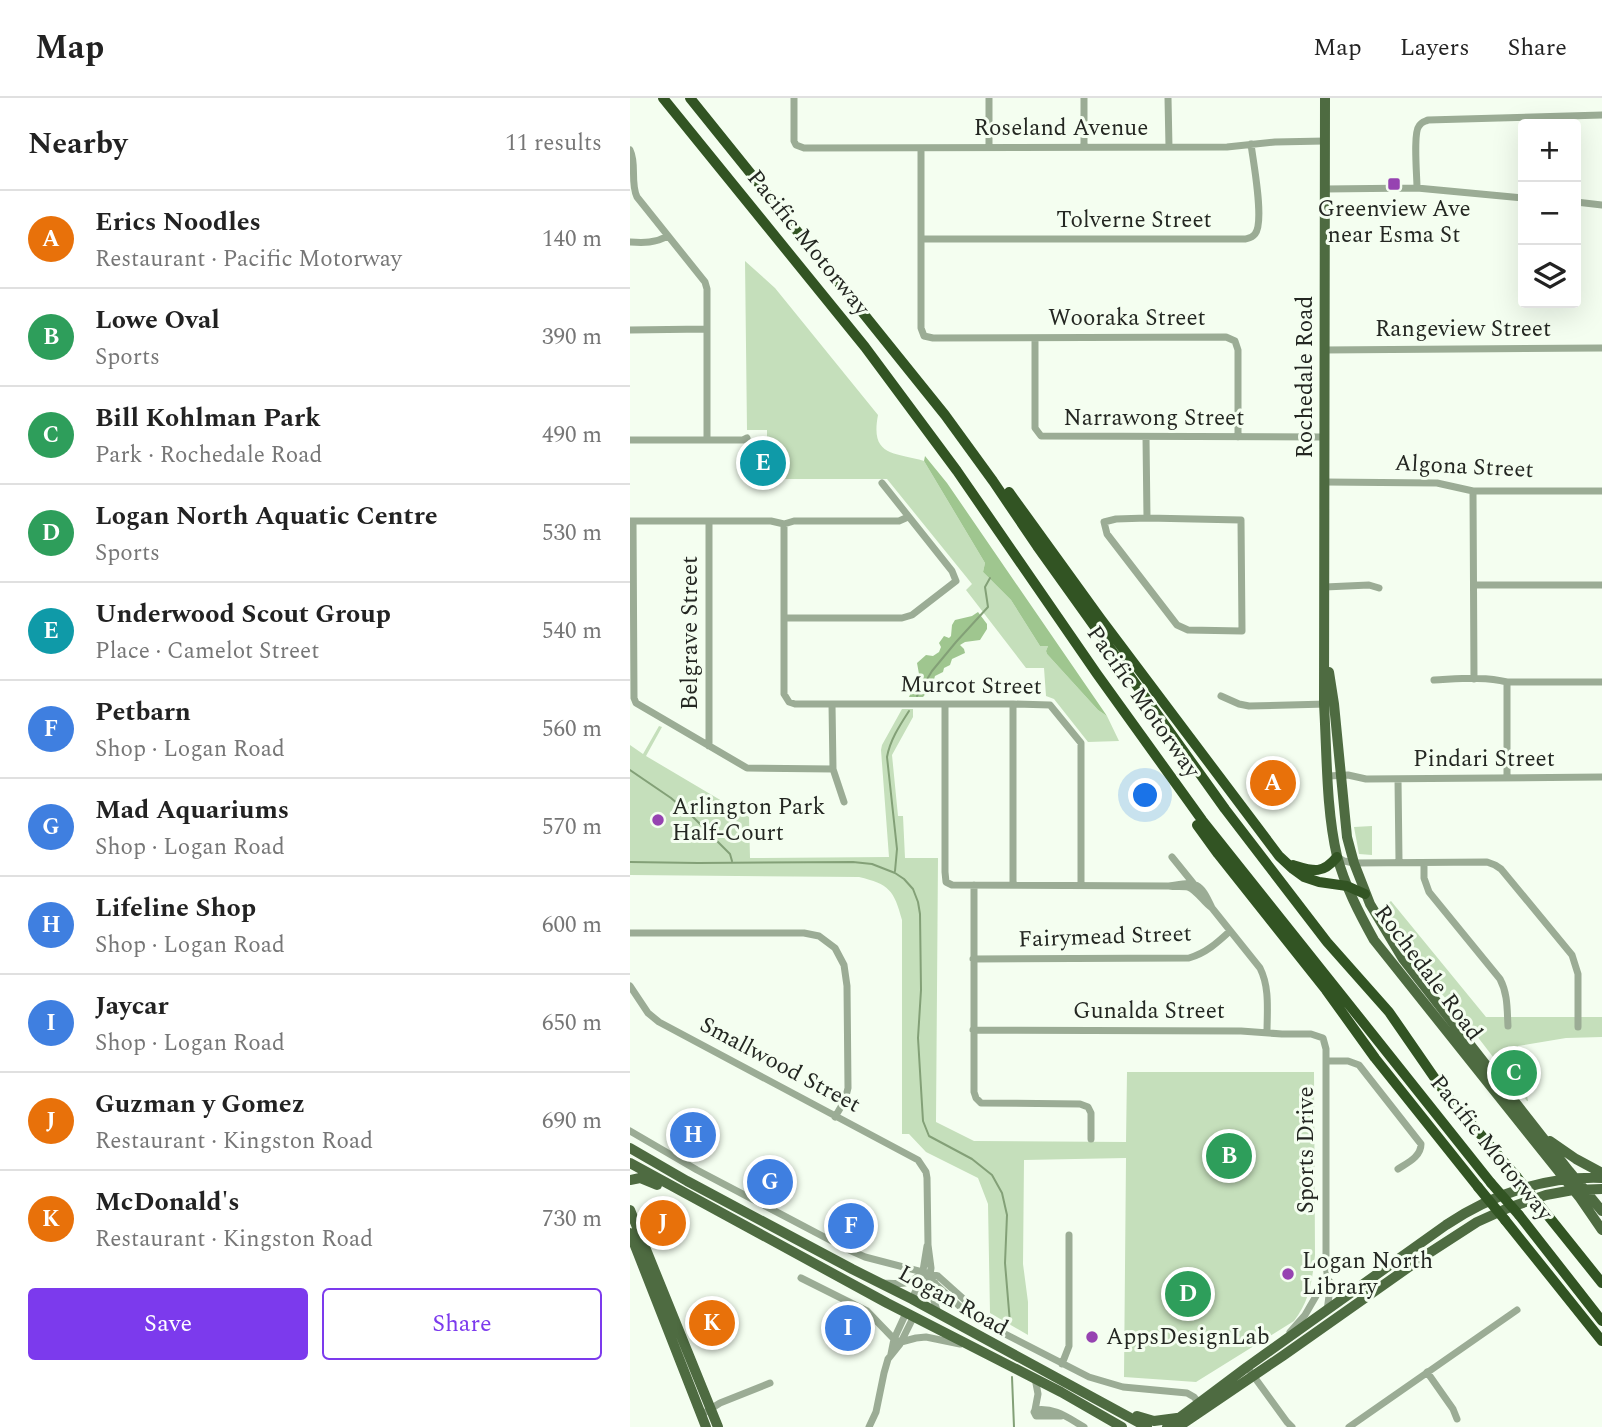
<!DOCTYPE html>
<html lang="en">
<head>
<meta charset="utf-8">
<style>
	:root { --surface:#fff; --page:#f2f2f2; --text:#222; --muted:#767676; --line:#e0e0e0; --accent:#7c3aed }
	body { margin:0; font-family:Spectral,serif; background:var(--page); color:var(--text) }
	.controls { position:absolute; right:21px; top:21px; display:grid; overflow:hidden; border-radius:7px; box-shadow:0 7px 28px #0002 }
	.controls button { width:63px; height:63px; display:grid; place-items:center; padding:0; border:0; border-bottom:2px solid var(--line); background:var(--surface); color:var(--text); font:35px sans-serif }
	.you { position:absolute; left:516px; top:698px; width:24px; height:24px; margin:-18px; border:5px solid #fff; border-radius:50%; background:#1a73e8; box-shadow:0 0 0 10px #1a73e833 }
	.badge { display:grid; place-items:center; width:46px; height:46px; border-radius:50%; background:var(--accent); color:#fff; font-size:23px; font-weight:700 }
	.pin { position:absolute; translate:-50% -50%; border:4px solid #fff; box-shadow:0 2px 7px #0006 }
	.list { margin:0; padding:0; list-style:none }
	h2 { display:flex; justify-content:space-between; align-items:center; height:91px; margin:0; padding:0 28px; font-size:30px }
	h2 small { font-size:23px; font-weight:400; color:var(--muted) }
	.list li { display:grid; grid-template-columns:46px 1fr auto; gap:21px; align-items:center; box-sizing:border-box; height:98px; padding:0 28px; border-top:2px solid var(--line) }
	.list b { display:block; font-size:26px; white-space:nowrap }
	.list p { margin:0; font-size:23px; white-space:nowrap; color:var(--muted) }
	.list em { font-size:23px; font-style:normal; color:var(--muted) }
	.actions { display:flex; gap:14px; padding:21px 28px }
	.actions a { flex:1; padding:16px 0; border:2px solid var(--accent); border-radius:7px; text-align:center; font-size:24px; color:var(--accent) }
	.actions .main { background:var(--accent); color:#fff }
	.icon { flex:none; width:38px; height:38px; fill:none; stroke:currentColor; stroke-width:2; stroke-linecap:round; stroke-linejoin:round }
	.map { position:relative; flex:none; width:972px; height:1329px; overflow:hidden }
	header { display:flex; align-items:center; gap:42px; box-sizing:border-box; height:98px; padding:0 35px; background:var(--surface); border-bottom:2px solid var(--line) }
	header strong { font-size:33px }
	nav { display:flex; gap:38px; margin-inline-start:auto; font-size:24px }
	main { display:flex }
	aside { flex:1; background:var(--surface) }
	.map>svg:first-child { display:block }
	.green { fill:#c5dfbb }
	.forest { fill:#9fc68f }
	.water { fill:#acd49c; stroke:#83a077; stroke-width:2 }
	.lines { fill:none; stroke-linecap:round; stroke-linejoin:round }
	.stream { stroke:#83a077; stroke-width:2 }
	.minor { stroke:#9bac95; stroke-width:7 }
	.major { stroke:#4e6b41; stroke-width:10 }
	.highway { stroke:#325423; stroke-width:10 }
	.highway-bridge { stroke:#325423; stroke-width:10 }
	.poi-dot { fill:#9643b1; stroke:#f4fef0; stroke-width:2.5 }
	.labels { text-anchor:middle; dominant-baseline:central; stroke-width:6; stroke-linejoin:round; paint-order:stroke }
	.street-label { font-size:23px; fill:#242722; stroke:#f4fef0 }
	.poi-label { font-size:23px; fill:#242722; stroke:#f4fef0; text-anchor:start }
</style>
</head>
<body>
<header>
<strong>Map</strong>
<nav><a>Map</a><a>Layers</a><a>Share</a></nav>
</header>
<main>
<aside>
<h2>Nearby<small>11 results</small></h2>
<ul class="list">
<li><span class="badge" style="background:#e8710a">A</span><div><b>Erics Noodles</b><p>Restaurant · Pacific Motorway</p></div><em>140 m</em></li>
<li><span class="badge" style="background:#2e9e5b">B</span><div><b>Lowe Oval</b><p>Sports</p></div><em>390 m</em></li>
<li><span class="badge" style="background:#2e9e5b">C</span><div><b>Bill Kohlman Park</b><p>Park · Rochedale Road</p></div><em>490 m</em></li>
<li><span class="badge" style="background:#2e9e5b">D</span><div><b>Logan North Aquatic Centre</b><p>Sports</p></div><em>530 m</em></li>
<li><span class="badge" style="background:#0f9aa8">E</span><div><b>Underwood Scout Group</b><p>Place · Camelot Street</p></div><em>540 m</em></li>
<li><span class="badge" style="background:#3f7fe0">F</span><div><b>Petbarn</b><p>Shop · Logan Road</p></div><em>560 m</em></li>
<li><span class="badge" style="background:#3f7fe0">G</span><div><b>Mad Aquariums</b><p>Shop · Logan Road</p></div><em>570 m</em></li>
<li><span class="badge" style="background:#3f7fe0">H</span><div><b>Lifeline Shop</b><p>Shop · Logan Road</p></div><em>600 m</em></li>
<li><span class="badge" style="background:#3f7fe0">I</span><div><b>Jaycar</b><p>Shop · Logan Road</p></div><em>650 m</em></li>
<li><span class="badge" style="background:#e8710a">J</span><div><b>Guzman y Gomez</b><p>Restaurant · Kingston Road</p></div><em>690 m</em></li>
<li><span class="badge" style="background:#e8710a">K</span><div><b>McDonald's</b><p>Restaurant · Kingston Road</p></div><em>730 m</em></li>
</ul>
<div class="actions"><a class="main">Save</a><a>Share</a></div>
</aside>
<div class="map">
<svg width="972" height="1329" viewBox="0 0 972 1329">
	<rect width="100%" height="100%" fill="#f4fef0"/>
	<!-- green -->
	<path class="green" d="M 115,163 L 145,190 L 248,317 C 240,359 264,354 294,363 L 355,465 L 353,474 L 381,502 L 410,548 L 418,548 L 416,553 L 417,556 L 468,612 L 477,618 L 489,643 L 458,644 L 424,601 L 416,598 L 414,570 L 396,570 L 336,492 L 342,486 L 257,381 L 150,381 L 151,351 L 137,351 L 137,332 L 117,332 Z
		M 272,611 L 283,611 L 283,619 L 262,657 L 268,718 L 273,718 L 275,760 L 308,760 L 306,1024 L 344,1043 L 496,1044 L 497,974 L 684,974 L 685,1157 C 682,1183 680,1202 664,1223 L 566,1284 L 494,1279 L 496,1060 L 394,1062 L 393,1166 L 398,1204 L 398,1237 L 360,1215 L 358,1106 L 348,1080 L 296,1054 L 279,1036 L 272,1036 L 272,822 C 264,792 259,786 229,779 L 0,777 L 0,647 L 13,656 L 29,628 L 32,629 L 16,658 L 119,719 L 120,760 L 259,759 L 251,652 L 252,647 Z
		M 742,728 L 742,757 L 729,756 L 724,729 Z
		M 761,803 L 856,919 L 972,919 L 972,939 L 936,940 L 888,948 L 898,1003 L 897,1003 L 840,929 L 811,895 L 807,897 L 769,847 L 749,812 Z"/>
	<!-- forest -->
	<path class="forest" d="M 295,358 L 317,385 L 477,618 L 468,612 L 417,556 L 416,553 L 418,548 L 410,548 L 381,502 L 353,474 L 355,465 L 294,363 Z
		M 348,514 L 357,526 L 357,531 L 350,542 L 335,544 L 330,547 L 334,551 L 335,555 L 322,561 L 320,567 L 314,570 L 313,574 L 305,578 L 302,588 L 293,599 L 279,599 L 289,576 L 287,565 L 296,557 L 303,558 L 309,554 L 311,549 L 309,545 L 314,538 L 319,540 L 321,538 L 322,527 L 325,522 L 342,518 Z"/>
	<!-- water -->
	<path class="water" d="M 536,1183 L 582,1189 L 579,1209 L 533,1202 Z"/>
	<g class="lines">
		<!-- stream -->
		<path class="stream" d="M 287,598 L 302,573 L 326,544 L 358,509 L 355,489 L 360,480
			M 0,672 L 41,700 L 63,719 L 100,756 L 102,763
			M 0,764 L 68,765 L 223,764 L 242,766 L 265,775 L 274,781 L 283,791 L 288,804 L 290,816 L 291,892 L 288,940 L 293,1023 L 299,1038 L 342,1061 L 362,1077 L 372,1095 L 377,1117 L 375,1165 L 380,1225
			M 265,773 L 267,751 L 257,659 C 260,642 270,627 279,613
			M 382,1279 L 384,1329"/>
		<!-- minor -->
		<path class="minor" d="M 164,0 L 164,43 L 166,47 L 174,50 L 597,49 L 645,44 L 695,43
			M 359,0 L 359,49
			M 454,0 L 454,49
			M 538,0 L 539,49
			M 291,50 L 291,230 L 294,238 L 303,240 L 596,239 L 605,243 L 608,252 L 608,339
			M 0,52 C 7,66 0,84 7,99 L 75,184 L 77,191 L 77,342
			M 787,90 C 787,78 783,35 789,28 C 792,23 794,24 798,22 L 972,17
			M 695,91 L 787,90 L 893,100
			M 946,104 L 972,107
			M 291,141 L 615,141 C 619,140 622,140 625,136 C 635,124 623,63 621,46
			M 0,144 C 14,145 25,145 38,138
			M 0,232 L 76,231
			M 405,240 L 405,330 L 411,338 L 694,339
			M 694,252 L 972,250
			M 516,339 L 517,420
			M 0,342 L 113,342 L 117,340
			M 695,384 L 807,385 L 843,393 L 972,393
			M 843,393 L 844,581
			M 517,420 L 611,422 L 612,533 L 558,532 L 547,527 L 477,436 L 474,424 L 486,421 Z
			M 1,423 L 141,423 L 154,426 L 164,423 L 269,423 L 278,419
			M 3,423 L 4,600 L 6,605 L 117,670 L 203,671
			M 79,423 L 79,648
			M 154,426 L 154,596 L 159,604 L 165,606 L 383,606 L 420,607 L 451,645 L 451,787
			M 844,487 L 972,487
			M 695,489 L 739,487 L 749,490
			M 155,520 L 272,520 L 282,517 L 326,483 L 322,473 L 252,385
			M 804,582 C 828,581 854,578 877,584 L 972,584
			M 877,584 L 877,680
			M 591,598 L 609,606 L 619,608 L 697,606
			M 202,606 L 203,671 L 214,704
			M 315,606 L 315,774 L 316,784 L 322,787 L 539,788 C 545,789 553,788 558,789 C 566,791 574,805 582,810 C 570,784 567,783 539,788
			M 698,678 L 718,677 L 736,681 L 972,679
			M 768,681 L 769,763
			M 542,759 L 563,785
			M 707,759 L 714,763 L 724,765 L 857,764 L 865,767 L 871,771 L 942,857 L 948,876 L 948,929
			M 794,765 L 794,780 L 799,794 L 870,881 C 878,896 877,912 878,928
			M 344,787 L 344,994 L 346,1000 L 351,1005 L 450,1006 L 458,1009 L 461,1015 L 461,1041
			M 383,787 L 383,606
			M 582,810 L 630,870 C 640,890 637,913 637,935
			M 0,835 L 174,835 L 189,838 L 205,850 L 214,867 L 217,888 L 218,990 L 215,1002 L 205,1019
			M 343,861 L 559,860 C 576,855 587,845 600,833
			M 0,888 L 18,915 L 29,924 L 288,1062 L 296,1074 L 297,1080 L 298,1147 L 301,1170 L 299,1185 L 290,1205
			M 343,932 L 611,933 L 652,936 L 681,936 L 693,940 L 696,951 L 696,1164 L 699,1198 L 697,1213
			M 696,963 L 718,963 L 729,967 L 791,1046 C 791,1059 777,1065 768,1071
			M 0,1033 L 67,1072 L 217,1151 L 235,1159 L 308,1178 L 337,1204 L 350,1223
			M 298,1179 L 340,1218 L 459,1279 L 493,1289 L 557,1295 L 564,1299 L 571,1307
			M 171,1180 L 237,1213 L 264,1241 L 271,1244 L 286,1240 L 296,1239 L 330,1246
			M 700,1184 C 704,1193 711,1196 721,1194
			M 253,1185 C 273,1186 278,1188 293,1174
			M 305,1185 L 304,1203 L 308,1215
			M 282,1201 L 292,1179 L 297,1148
			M 660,1234 L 675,1217 L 693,1186
			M 261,1256 L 264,1241 L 276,1215
			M 432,1266 L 439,1248 L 439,1137
			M 617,1269 L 657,1324 L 662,1329
			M 797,1274 L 823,1311 L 827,1321
			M 405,1280 L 408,1296 L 405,1312
			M 405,1312 C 425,1309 438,1320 454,1329
			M 405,1312 L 404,1314 L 406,1318 L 431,1318
			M 71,1317 L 90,1305 L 140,1285
			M 239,1329 L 246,1314 L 254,1275 L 258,1261 L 270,1246 L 284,1218
			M 719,1329 L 887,1212"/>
		<!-- major -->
		<path class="major" d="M 695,0 L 694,606 C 697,655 696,711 707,758 C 715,788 729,815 744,842 L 950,1100 L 972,1132
			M 699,574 L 704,606 L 717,739 L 724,765 L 740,806 L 773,861 L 939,1073 L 972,1113
			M 920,1043 L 946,1061 L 972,1075
			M 0,1050 L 57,1083 L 222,1171 L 282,1201 L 517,1329
			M 0,1065 L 257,1205 L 431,1294 L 492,1329
			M 0,1082 L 10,1080 L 27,1087
			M 0,1112 L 88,1329
			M 0,1135 L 76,1329
			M 507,1318 L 524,1323 L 547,1320
			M 537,1329 L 617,1269 L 816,1127 C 862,1096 916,1078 972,1080
			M 548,1329 L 654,1257 L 796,1157 L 847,1124 L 878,1110 L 916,1097 L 943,1092 L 972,1091"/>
		<!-- highway -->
		<path class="highway" d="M 33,0 L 235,249 L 327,373 L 467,576 L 572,722 L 861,1085
			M 60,0 L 315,317 L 363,383 L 407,448 L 595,711 L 697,844 L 759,914 L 815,995 L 886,1078
			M 379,394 L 470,520 L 649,758 L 663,771 L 674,779 L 689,784 L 717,788 L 735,796
			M 567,727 L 588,756 L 696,892 L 745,960 L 848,1089
			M 663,767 C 683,773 692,777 707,759
			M 911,1109 L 972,1185
			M 889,1117 L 972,1223
			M 875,1122 L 972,1243"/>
		<!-- highway-bridge -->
		<path class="highway-bridge" d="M 886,1078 L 911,1109
			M 861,1085 L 889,1117
			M 848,1089 L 875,1122"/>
	</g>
	<!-- markers -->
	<g class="poi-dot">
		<rect x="757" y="79" width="14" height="14" rx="3.5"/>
		<circle cx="28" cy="722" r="7"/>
		<circle cx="658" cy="1176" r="7"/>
		<circle cx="462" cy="1239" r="7"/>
	</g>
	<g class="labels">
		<!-- street labels -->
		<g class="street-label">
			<text x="431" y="30">Roseland Avenue</text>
			<text x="504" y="122">Tolverne Street</text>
			<text transform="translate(178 145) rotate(51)">Pacific Motorway</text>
			<text x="497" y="220">Wooraka Street</text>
			<text x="833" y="231">Rangeview Street</text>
			<text transform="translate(675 279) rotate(-90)">Rochedale Road</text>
			<text x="524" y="320">Narrawong Street</text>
			<text transform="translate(834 369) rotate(3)">Algona Street</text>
			<text transform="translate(60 535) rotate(-90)">Belgrave Street</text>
			<text transform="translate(341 588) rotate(1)">Murcot Street</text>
			<text transform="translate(513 604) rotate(55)">Pacific Motorway</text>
			<text x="854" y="661">Pindari Street</text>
			<text transform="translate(475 839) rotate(-2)">Fairymead Street</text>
			<text transform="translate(798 875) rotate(53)">Rochedale Road</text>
			<text x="519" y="913">Gunalda Street</text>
			<text transform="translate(150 967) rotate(28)">Smallwood Street</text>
			<text transform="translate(861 1050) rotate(51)">Pacific Motorway</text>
			<text transform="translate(676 1052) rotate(-90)">Sports Drive</text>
			<text transform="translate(323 1203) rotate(29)">Logan Road</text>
		</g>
		<!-- poi labels -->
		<g class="poi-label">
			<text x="764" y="111" text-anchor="middle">Greenview Ave<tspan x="764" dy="26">near Esma St</tspan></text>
			<text x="42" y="709">Arlington Park<tspan x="42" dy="26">Half-Court</tspan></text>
			<text x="672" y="1163">Logan North<tspan x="672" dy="26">Library</tspan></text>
			<text x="476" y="1239">AppsDesignLab</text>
		</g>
	</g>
</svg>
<div class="controls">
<button>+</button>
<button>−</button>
<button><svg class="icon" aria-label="layers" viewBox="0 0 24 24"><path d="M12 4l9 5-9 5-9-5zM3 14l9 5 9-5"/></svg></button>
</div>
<div class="you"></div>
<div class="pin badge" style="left:643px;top:685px;background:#e8710a">A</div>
<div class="pin badge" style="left:599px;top:1058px;background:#2e9e5b">B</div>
<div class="pin badge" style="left:884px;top:975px;background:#2e9e5b">C</div>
<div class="pin badge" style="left:558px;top:1196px;background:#2e9e5b">D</div>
<div class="pin badge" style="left:133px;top:365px;background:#0f9aa8">E</div>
<div class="pin badge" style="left:221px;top:1128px;background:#3f7fe0">F</div>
<div class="pin badge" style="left:140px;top:1084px;background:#3f7fe0">G</div>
<div class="pin badge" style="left:63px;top:1037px;background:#3f7fe0">H</div>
<div class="pin badge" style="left:218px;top:1230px;background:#3f7fe0">I</div>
<div class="pin badge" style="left:33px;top:1125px;background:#e8710a">J</div>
<div class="pin badge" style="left:82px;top:1225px;background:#e8710a">K</div>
</div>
</main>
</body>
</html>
